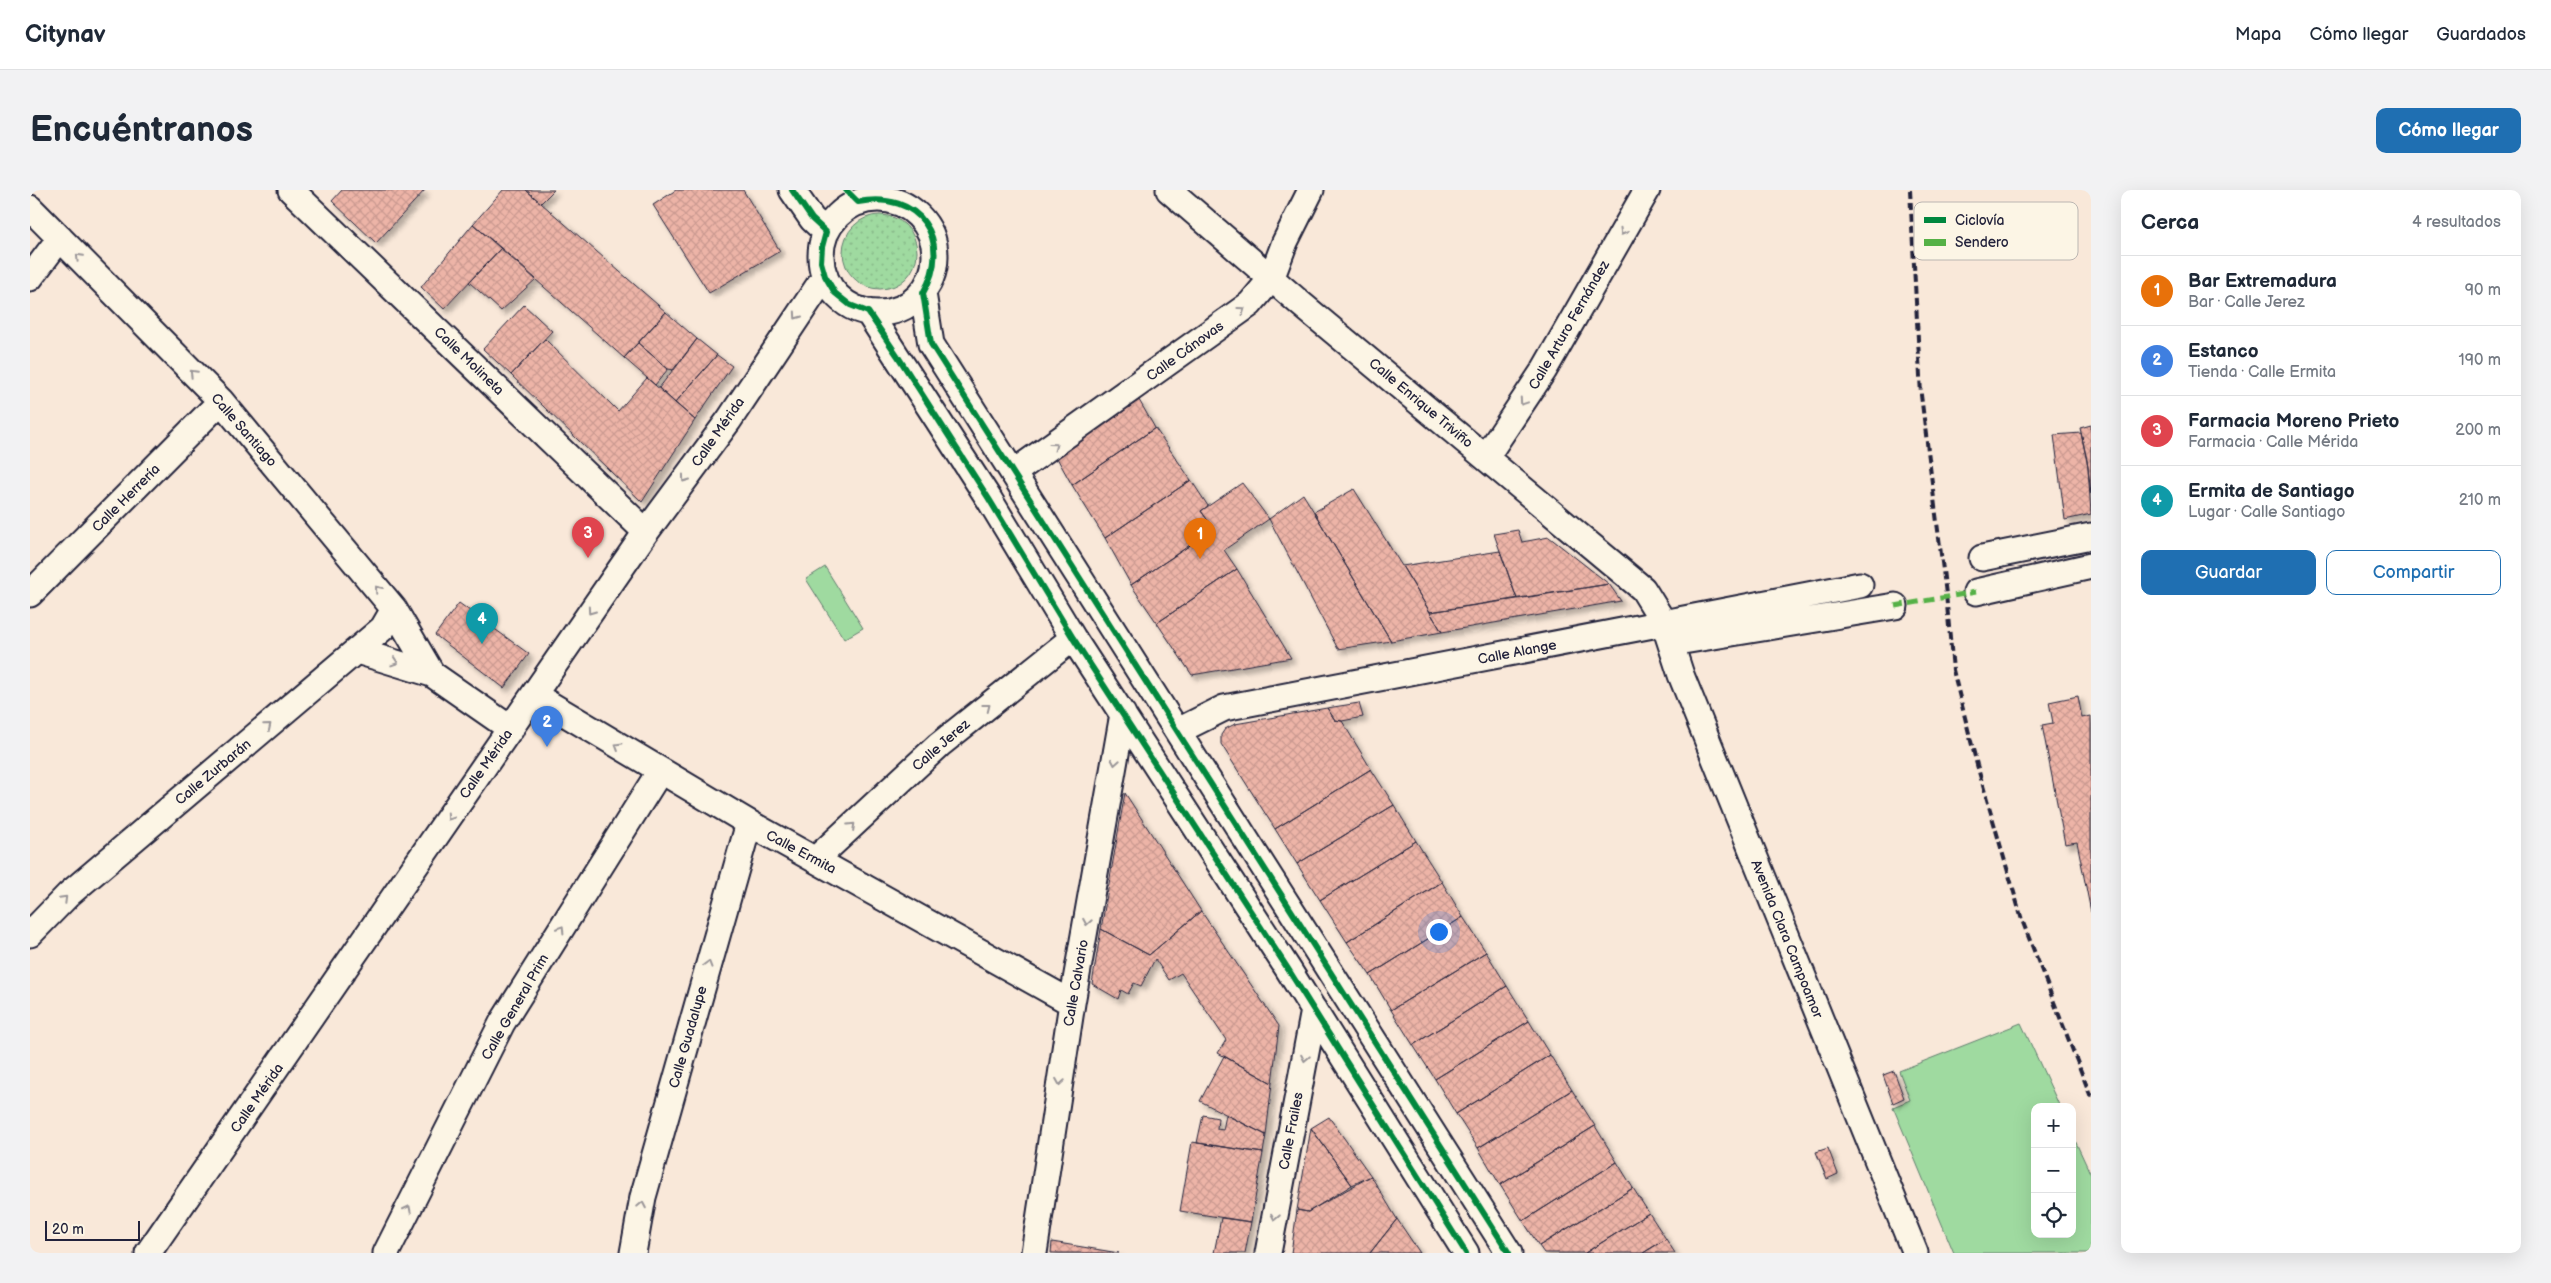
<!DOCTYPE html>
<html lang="es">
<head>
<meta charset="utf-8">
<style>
	:root { --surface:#fff; --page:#f2f2f3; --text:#1f2937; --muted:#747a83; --line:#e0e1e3; --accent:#1f6fb2 }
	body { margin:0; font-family:"Balsamiq Sans",sans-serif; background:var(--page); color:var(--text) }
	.controls { position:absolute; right:15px; bottom:15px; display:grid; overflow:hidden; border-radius:10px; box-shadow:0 5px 20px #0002 }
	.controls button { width:45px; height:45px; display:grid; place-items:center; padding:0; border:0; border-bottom:1px solid var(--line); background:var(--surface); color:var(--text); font:25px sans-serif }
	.scale { position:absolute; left:15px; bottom:12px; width:95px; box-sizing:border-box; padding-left:5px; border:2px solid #22223b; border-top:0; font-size:14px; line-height:18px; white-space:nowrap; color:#22223b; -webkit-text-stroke:4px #fcf5e5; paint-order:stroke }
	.you { position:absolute; left:1408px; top:741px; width:18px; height:18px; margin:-12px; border:4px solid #fff; border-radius:50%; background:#1a73e8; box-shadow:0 0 0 8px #1a73e833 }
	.badge { display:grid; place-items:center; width:32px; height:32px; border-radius:50%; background:var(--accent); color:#fff; font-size:16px; font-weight:700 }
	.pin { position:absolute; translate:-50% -41px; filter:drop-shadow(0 1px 2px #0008) }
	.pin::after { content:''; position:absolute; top:26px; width:18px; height:15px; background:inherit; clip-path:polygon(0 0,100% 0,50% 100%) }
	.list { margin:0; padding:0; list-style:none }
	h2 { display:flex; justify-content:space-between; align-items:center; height:65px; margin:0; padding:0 20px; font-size:21px }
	h2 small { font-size:16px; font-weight:400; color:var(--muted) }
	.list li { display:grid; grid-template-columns:32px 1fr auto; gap:15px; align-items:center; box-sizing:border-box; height:70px; padding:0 20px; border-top:1px solid var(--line) }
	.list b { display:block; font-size:19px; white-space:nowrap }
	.list p { margin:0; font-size:16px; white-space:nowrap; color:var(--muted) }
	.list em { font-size:16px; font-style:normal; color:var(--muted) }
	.actions { display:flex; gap:10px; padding:15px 20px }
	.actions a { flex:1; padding:11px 0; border:1px solid var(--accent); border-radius:10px; text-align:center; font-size:18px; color:var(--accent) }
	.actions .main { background:var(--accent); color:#fff }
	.icon { flex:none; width:28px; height:28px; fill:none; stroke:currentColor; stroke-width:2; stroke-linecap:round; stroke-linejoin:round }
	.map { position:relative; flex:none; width:2061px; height:1063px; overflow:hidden; border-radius:10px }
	header { display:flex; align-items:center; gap:30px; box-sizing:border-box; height:70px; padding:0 25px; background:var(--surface); border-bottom:1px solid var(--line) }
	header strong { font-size:24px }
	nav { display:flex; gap:28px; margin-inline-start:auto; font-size:18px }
	.intro { display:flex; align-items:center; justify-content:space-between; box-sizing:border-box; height:120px; padding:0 30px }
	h1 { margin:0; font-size:35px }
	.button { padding:12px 22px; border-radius:10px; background:var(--accent); color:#fff; font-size:18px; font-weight:700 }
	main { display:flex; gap:30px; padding:0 30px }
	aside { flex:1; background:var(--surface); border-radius:10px; box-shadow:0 5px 20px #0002 }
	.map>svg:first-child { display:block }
	.grass { fill:url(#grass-dots); stroke:#607e6e }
	.park { fill:#9fdaa0; stroke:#607e6e }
	.building { fill:url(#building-cross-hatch); stroke:#22223b; filter:url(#shadow) }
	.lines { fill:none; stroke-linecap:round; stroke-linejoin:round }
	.minor-casing { stroke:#22223b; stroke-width:29 }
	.minor { stroke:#fcf5e5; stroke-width:25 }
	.rail { stroke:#22223b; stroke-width:4; stroke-dasharray:8 4; stroke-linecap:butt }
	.quiet { stroke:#55b146; stroke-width:5; stroke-dasharray:10 5; stroke-linecap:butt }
	.cycleway-casing { stroke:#fcf5e5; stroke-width:9 }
	.cycleway { stroke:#00873e; stroke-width:6 }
	.oneway { stroke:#9a9698 }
	.labels { text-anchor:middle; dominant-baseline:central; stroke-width:4; stroke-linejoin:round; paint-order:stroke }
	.street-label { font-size:14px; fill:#22223b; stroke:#fcf5e5 }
	.key { fill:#fcf5e5; stroke:#bbb6b2; stroke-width:1 }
	.key-label { font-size:14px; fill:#22223b }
</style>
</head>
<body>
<header>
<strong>Citynav</strong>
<nav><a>Mapa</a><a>Cómo llegar</a><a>Guardados</a></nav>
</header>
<div class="intro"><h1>Encuéntranos</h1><a class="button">Cómo llegar</a></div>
<main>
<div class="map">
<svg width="2061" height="1063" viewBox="0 0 2061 1063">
	<defs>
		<pattern id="grass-dots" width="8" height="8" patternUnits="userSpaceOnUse" patternTransform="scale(1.25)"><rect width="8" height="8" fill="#9fdaa0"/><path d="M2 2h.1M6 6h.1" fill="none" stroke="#89bb8b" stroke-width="1.8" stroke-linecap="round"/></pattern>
		<pattern id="building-cross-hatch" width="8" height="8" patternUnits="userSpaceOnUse" patternTransform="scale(1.25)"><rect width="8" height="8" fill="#edb4a7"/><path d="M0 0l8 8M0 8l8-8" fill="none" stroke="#cb9a91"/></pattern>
		<filter id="shadow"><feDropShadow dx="4.5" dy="4.5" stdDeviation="2.5" flood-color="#0004"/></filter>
	</defs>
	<rect width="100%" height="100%" fill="#f9e8d9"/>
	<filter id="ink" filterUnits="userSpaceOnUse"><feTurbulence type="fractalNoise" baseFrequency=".02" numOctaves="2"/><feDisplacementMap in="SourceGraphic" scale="10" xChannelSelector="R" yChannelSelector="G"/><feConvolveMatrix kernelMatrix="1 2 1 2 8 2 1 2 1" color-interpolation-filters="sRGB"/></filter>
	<g filter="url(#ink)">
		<!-- grass -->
		<path class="grass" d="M813 62a37 37 0 1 1 74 0a37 37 0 1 1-74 0Z"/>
		<!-- park -->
		<path class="park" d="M 795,377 L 833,438 L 814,449 L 776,389 Z
			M 1991,833 L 2030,917 L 2005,917 L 2005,1044 L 2042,1044 L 2042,944 L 2061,985 L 2061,1063 L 1924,1063 L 1863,917 L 1880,910 L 1869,881 Z"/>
		<!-- building -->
		<path class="building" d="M 312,0 L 395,0 L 346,53 L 302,11 Z
			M 473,0 L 496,0 L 636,122 L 594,168 L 443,34 Z
			M 496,0 L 524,0 L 511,13 Z
			M 646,0 L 713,0 L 750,61 L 679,103 L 623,15 Z
			M 443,34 L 471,58 L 414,119 L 391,97 Z
			M 471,58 L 506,89 L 471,121 L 439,92 Z
			M 494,115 L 522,141 L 481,185 L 453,159 Z
			M 636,122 L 667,149 L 644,180 L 638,179 L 608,153 Z
			M 515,149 L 588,221 L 617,188 L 665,230 L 612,312 L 481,185 Z
			M 667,149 L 687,165 L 645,213 L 629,198 Z
			M 608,153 L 638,179 L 625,195 L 594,168 Z
			M 687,165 L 702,176 L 665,230 L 645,213 Z
			M 1109,210 L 1125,238 L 1042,295 L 1027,268 Z
			M 2061,235 L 2061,304 L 2057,270 L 2050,238 Z
			M 1125,238 L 1161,290 L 1075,348 L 1042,295 Z
			M 2051,243 L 2058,277 L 2061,324 L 2035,330 L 2024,245 Z
			M 1161,290 L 1178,316 L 1171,321 L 1184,339 L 1101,395 L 1075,348 Z
			M 1212,293 L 1239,329 L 1194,360 L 1207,379 L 1127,433 L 1101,395 L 1184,339 L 1171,321 Z
			M 1324,299 L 1372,376 L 1412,442 L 1361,451 L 1284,322 Z
			M 1273,304 L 1284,322 L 1361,451 L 1308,459 L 1239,329 Z
			M 1488,340 L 1492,352 L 1519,347 L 1579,394 L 1487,409 L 1464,344 Z
			M 1470,361 L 1487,409 L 1400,422 L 1372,376 Z
			M 1207,379 L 1261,468 L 1162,485 L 1127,433 Z
			M 1579,394 L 1591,411 L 1412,442 L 1400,422 Z
			M 429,413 L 499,464 L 474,498 L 405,445 Z
			M 2048,506 L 2052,528 L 2061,526 L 2061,722 L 2047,652 L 2035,654 L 2012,535 L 2023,533 L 2019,512 Z
			M 1329,513 L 1333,527 L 1312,531 L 1305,530 L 1297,518 Z
			M 1297,518 L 1305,530 L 1312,531 L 1341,579 L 1245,639 L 1191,554 L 1191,545 L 1195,539 L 1205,534 Z
			M 1341,579 L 1364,615 L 1267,674 L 1245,639 Z
			M 1095,603 L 1171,721 L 1119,765 L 1071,739 Z
			M 1364,615 L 1386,651 L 1290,710 L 1267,674 Z
			M 1386,651 L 1412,692 L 1317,752 L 1290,710 Z
			M 1412,692 L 1433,727 L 1340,785 L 1317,752 Z
			M 1171,721 L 1249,836 L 1242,893 L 1188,863 L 1196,850 L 1151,783 L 1139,790 L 1125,769 L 1111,796 L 1104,793 L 1098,804 L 1091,800 L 1088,809 L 1062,794 L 1071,739 L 1119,765 Z
			M 1433,727 L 1456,762 L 1361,820 L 1340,785 Z
			M 1456,762 L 1477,796 L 1383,855 L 1361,820 Z
			M 1477,796 L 1499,831 L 1405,889 L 1383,855 Z
			M 1499,831 L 1520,865 L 1426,924 L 1405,889 Z
			M 1520,865 L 1542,900 L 1448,958 L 1426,924 Z
			M 1194,866 L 1242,893 L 1236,945 L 1170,911 Z
			M 1864,881 L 1874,908 L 1863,913 L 1853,885 Z
			M 1542,900 L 1565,936 L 1470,995 L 1448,958 Z
			M 1173,925 L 1188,928 L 1187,939 L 1193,940 L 1196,925 L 1236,945 L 1233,963 L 1167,953 Z
			M 1299,927 L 1341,986 L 1322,995 L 1281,938 Z
			M 1565,936 L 1587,972 L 1493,1031 L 1470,995 Z
			M 1281,938 L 1322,995 L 1278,1022 L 1267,1020 Z
			M 1162,952 L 1233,963 L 1221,1032 L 1150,1021 Z
			M 1798,958 L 1808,984 L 1797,989 L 1786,962 Z
			M 1587,972 L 1603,998 L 1509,1056 L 1493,1031 Z
			M 1341,986 L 1367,1029 L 1340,1063 L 1261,1063 L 1267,1020 L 1278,1022 Z
			M 1603,998 L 1619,1023 L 1555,1063 L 1514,1063 L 1509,1056 Z
			M 1619,1023 L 1636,1049 L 1613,1063 L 1555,1063 Z
			M 1191,1028 L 1221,1032 L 1215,1063 L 1184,1063 Z
			M 1367,1029 L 1390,1063 L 1340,1063 Z
			M 1636,1049 L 1645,1063 L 1613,1063 Z
			M 1022,1052 L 1089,1063 L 1021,1063 Z"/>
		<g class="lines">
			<defs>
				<path id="minor" d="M 261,0 L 616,342
					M 762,0 L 782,29 L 796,42
					M 1139,0 L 1271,114 L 1613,399 L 1634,433 L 1651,485 L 1885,1063
					M791 66a57 57 0 1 1 114 0a57 57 0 1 1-114 0Z
					M 0,18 L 191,211 L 364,419 L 402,484
					M 0,88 L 30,48
					M 893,103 L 901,154 C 1094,457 1285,761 1479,1063
					M 838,122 L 959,309 L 1043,448 L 1258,779 L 1436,1063
					M 1456,267 L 1514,180 L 1617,0
					M 983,283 L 1220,114 L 1241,89 L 1255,52 L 1281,0
					M 1952,368 L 2061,346
					M 1946,402 L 2061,376
					M 0,404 L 191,211
					M 1641,453 L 1865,416
					M 327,461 L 402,484 L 481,539
					M 504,505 L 719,633 L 1042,813
					M 1148,541 L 1194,518 L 1830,395
					M 786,669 L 909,555 L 1043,448
					M 0,744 L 39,704 L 353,438 L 364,419
					M 118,1063 L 616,342 L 699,230 L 795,86
					M 356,1063 L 472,833 L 630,581
					M 603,1063 L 613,1007 L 719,633
					M 1004,1063 L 1042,813 L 1093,524
					M 1238,1063 L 1284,820"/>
			</defs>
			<!-- minor casing -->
			<use href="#minor" class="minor-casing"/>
			<!-- minor -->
			<use href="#minor" class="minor"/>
			<!-- rail -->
			<path class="rail" d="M 1880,0 L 1891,205 L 1916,404 L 1923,480 L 1947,575 L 1992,730 L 2061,907"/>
			<!-- quiet -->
			<path class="quiet" d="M 1865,416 L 1946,402"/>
			<defs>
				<path id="cycleway" d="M 762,0 L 782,29 L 796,42 L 792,57 L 791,72 L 795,86 L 805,103 L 820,115 L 838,122 L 867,165 L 959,309 L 1043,448 L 1258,779 L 1436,1063
					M 816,0 L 828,12 C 889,0 924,50 893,103 L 901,154 C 1094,457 1285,761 1479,1063"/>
			</defs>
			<!-- cycleway casing -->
			<use href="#cycleway" class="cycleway-casing"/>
			<!-- cycleway -->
			<use href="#cycleway" class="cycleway"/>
		</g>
		<!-- one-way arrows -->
		<defs><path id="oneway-chevron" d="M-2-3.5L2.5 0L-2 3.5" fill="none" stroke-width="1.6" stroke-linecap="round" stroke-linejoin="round" transform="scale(1.25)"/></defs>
		<g class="oneway">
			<use href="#oneway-chevron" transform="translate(1593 42) rotate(120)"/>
			<use href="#oneway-chevron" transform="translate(49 67) rotate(-134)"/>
			<use href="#oneway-chevron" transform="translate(1212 120) rotate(-36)"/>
			<use href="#oneway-chevron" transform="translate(767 126) rotate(125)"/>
			<use href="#oneway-chevron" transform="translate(163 183) rotate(-135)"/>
			<use href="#oneway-chevron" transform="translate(1493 212) rotate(124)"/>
			<use href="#oneway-chevron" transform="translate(1024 256) rotate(-36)"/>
			<use href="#oneway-chevron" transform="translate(655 289) rotate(126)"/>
			<use href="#oneway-chevron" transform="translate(348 399) rotate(-130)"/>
			<use href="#oneway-chevron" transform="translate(561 421) rotate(125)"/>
			<use href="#oneway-chevron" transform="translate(365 472) rotate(18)"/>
			<use href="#oneway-chevron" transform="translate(957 517) rotate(-38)"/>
			<use href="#oneway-chevron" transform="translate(238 536) rotate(-40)"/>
			<use href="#oneway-chevron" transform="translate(588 556) rotate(-149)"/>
			<use href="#oneway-chevron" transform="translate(1085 572) rotate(100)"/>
			<use href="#oneway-chevron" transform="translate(420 627) rotate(124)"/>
			<use href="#oneway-chevron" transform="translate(822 636) rotate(-43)"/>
			<use href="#oneway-chevron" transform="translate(34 709) rotate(-45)"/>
			<use href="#oneway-chevron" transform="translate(1057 732) rotate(100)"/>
			<use href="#oneway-chevron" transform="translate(531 739) rotate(-58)"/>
			<use href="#oneway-chevron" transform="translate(678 774) rotate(-74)"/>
			<use href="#oneway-chevron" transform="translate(1275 868) rotate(101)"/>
			<use href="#oneway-chevron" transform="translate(1030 892) rotate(99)"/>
			<use href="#oneway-chevron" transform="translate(612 1015) rotate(-79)"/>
			<use href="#oneway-chevron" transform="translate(378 1019) rotate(-63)"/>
			<use href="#oneway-chevron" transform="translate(1245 1027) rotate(101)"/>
		</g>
	</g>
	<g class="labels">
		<!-- street labels -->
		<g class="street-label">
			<text transform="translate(1539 135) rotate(-60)">Calle Arturo Fernández</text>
			<text transform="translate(1155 161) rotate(-36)">Calle Cánovas</text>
			<text transform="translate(439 171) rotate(44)">Calle Molineta</text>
			<text transform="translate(1391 213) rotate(40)">Calle Enrique Triviño</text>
			<text transform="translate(214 240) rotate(49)">Calle Santiago</text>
			<text transform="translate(688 242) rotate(-55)">Calle Mérida</text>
			<text transform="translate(96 308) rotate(-45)">Calle Herrería</text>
			<text transform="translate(1487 462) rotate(-11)">Calle Alange</text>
			<text transform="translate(911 555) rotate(-41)">Calle Jerez</text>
			<text transform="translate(456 574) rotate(-55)">Calle Mérida</text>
			<text transform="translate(183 582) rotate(-40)">Calle Zurbarán</text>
			<text transform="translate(771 662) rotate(28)">Calle Ermita</text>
			<text transform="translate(1757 749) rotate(68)">Avenida Clara Campoamor</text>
			<text transform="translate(1046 793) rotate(-80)">Calle Calvario</text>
			<text transform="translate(485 817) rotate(-60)">Calle General Prim</text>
			<text transform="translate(658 847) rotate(-74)">Calle Guadalupe</text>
			<text transform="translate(227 908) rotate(-55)">Calle Mérida</text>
			<text transform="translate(1261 941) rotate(-79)">Calle Frailes</text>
		</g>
	</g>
	<!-- legend -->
	<rect x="1884" y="12" width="164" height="58" rx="8" class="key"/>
	<rect x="1894" y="27" width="22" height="6" fill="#00873e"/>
	<rect x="1894" y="49" width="22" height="7" fill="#55b146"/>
	<g class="key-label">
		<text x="1925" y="35">Ciclovía</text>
		<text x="1925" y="57">Sendero</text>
	</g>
</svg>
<div class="controls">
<button>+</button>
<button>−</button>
<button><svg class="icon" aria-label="locate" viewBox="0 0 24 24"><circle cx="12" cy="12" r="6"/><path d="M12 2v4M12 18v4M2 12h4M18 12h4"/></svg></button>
</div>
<div class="scale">20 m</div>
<div class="you"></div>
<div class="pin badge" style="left:1170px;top:369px;background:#e8710a">1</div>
<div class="pin badge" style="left:517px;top:557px;background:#3f7fe0">2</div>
<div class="pin badge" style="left:558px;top:368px;background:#e0444e">3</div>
<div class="pin badge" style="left:452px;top:454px;background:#0f9aa8">4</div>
</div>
<aside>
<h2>Cerca<small>4 resultados</small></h2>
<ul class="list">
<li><span class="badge" style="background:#e8710a">1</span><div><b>Bar Extremadura</b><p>Bar · Calle Jerez</p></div><em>90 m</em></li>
<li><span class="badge" style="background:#3f7fe0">2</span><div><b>Estanco</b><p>Tienda · Calle Ermita</p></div><em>190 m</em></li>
<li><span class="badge" style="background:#e0444e">3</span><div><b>Farmacia Moreno Prieto</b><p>Farmacia · Calle Mérida</p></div><em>200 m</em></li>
<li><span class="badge" style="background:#0f9aa8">4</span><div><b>Ermita de Santiago</b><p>Lugar · Calle Santiago</p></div><em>210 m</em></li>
</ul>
<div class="actions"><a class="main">Guardar</a><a>Compartir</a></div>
</aside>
</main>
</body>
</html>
